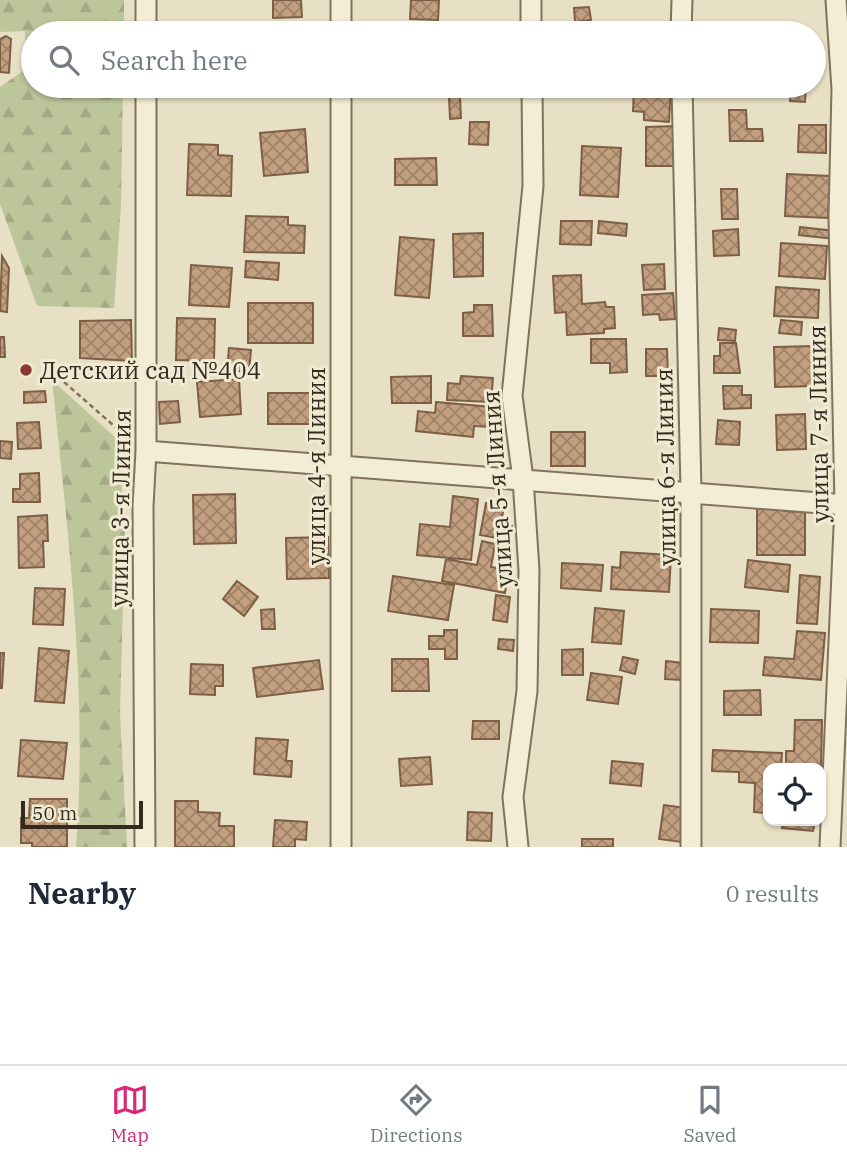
<!DOCTYPE html>
<html lang="en">
<head>
<meta charset="utf-8">
<style>
	:root { --surface:#fff; --page:#f6f6f7; --text:#1f2937; --muted:#747a83; --line:#e0e1e3; --accent:#db2777 }
	body { margin:0; font-family:"IBM Plex Serif",serif; background:var(--page); color:var(--text) }
	.controls { position:absolute; right:21px; bottom:21px; display:grid; overflow:hidden; border-radius:14px; box-shadow:0 2px 5px #0004 }
	.controls button { width:63px; height:63px; display:grid; place-items:center; padding:0; border:0; border-bottom:2px solid var(--line); background:var(--surface); color:var(--text); font:35px sans-serif }
	.scale { position:absolute; left:21px; bottom:18px; width:122px; box-sizing:border-box; padding-left:7px; border:4px solid #332a1f; border-top:0; font-size:19px; line-height:24px; white-space:nowrap; color:#332a1f; -webkit-text-stroke:5px #f1ead3; paint-order:stroke }
	.list { margin:0; padding:0; list-style:none }
	h2 { display:flex; justify-content:space-between; align-items:center; height:91px; margin:0; padding:0 28px; font-size:30px }
	h2 small { font-size:23px; font-weight:400; color:var(--muted) }
	.icon { flex:none; width:38px; height:38px; fill:none; stroke:currentColor; stroke-width:2; stroke-linecap:round; stroke-linejoin:round }
	.map { position:relative; flex:none; width:847px; height:847px; overflow:hidden }
	.search { position:absolute; background:var(--surface); box-shadow:0 2px 5px #0004; left:21px; right:21px; top:21px; height:77px; display:flex; align-items:center; gap:18px; box-sizing:border-box; padding:0 24px; border-radius:38px; color:var(--muted); font-size:26px }
	.sheet { height:217px; background:var(--surface) }
	nav { display:flex; justify-content:space-around; align-items:center; box-sizing:border-box; height:98px; border-top:2px solid var(--line); background:var(--surface); font-size:19px; color:var(--muted) }
	nav a { display:grid; justify-items:center; gap:4px }
	nav .on { color:var(--accent) }
	.map>svg:first-child { display:block }
	.forest { fill:url(#forest-firs) }
	.building { fill:url(#building-cross-hatch); stroke:#7d5f46; stroke-width:2 }
	.lines { fill:none; stroke-linecap:round; stroke-linejoin:round }
	.minor-casing { stroke:#81725d; stroke-width:23 }
	.path { stroke:#81725d; stroke-width:2.5; stroke-dasharray:5 3.5; stroke-linecap:butt }
	.minor { stroke:#f4edd6; stroke-width:19 }
	.poi-dot { fill:#893934; stroke:#f1ead3; stroke-width:2.5 }
	.labels { text-anchor:middle; dominant-baseline:central; stroke-width:6; stroke-linejoin:round; paint-order:stroke }
	.poi-label { font-size:24px; fill:#332a1f; stroke:#f1ead3; text-anchor:start }
	.street-label { font-size:24px; fill:#332a1f; stroke:#f1ead3 }
</style>
</head>
<body>
<div class="map">
<svg width="847" height="847" viewBox="0 0 847 847">
	<defs>
		<pattern id="forest-firs" width="22" height="20" patternUnits="userSpaceOnUse" patternTransform="scale(1.75)"><rect width="22" height="20" fill="#bdc59a"/><path d="M5 1l3.5 6h-7zM16 11l3.5 6h-7z" fill="#a3a984"/></pattern>
		<pattern id="building-cross-hatch" width="8" height="8" patternUnits="userSpaceOnUse" patternTransform="scale(1.75)"><rect width="8" height="8" fill="#c29f7f"/><path d="M0 0l8 8M0 8l8-8" fill="none" stroke="#9e8267"/></pattern>
	</defs>
	<rect width="100%" height="100%" fill="#e8e0c4"/>
	<!-- forest -->
	<path class="forest" d="M 0,0 L 124,0 L 124,33 L 33,33 L 33,86 L 123,86 L 121,204 L 114,308 L 37,306 L 0,204 L 0,87 L 26,69 L 25,31 L 0,32 Z
		M 52,380 L 118,440 L 125,528 L 120,713 L 127,847 L 76,847 C 88,690 68,536 52,380 Z"/>
	<!-- building -->
	<path class="building" d="M 273,0 L 301,0 L 302,17 L 273,18 Z
		M 411,0 L 439,0 L 438,20 L 410,19 Z
		M 589,7 L 591,20 L 575,22 L 574,8 Z
		M 6,36 L 11,39 L 9,73 L 0,72 L 0,39 Z
		M 819,53 L 820,68 L 814,68 L 814,54 Z
		M 243,86 L 286,86 L 284,96 L 243,91 Z
		M 634,86 L 671,86 L 669,122 L 644,120 L 644,112 L 633,111 Z
		M 791,86 L 806,87 L 805,102 L 790,101 Z
		M 449,97 L 460,97 L 461,118 L 450,119 Z
		M 729,110 L 746,110 L 747,129 L 762,129 L 763,141 L 730,141 Z
		M 470,122 L 489,122 L 488,145 L 469,144 Z
		M 799,125 L 826,125 L 826,153 L 798,152 Z
		M 676,126 L 676,166 L 646,166 L 646,127 Z
		M 305,129 L 308,172 L 264,176 L 260,133 Z
		M 189,144 L 218,145 L 218,155 L 232,156 L 231,196 L 187,195 Z
		M 582,146 L 621,148 L 618,197 L 580,195 Z
		M 436,158 L 437,185 L 395,185 L 395,159 Z
		M 787,174 L 830,176 L 828,218 L 785,216 Z
		M 721,189 L 737,189 L 738,219 L 722,219 Z
		M 246,216 L 288,217 L 288,225 L 305,226 L 304,253 L 244,252 Z
		M 561,221 L 592,221 L 591,245 L 560,244 Z
		M 599,221 L 627,224 L 626,236 L 598,233 Z
		M 800,227 L 835,231 L 834,239 L 799,235 Z
		M 738,229 L 739,255 L 714,256 L 713,231 Z
		M 483,233 L 483,276 L 454,277 L 453,234 Z
		M 400,237 L 434,240 L 429,298 L 395,295 Z
		M 781,243 L 827,246 L 825,279 L 779,276 Z
		M 2,256 L 9,268 L 7,312 L 0,311 Z
		M 246,261 L 279,263 L 278,280 L 245,277 Z
		M 664,264 L 665,289 L 644,290 L 642,265 Z
		M 191,265 L 232,268 L 229,307 L 189,305 Z
		M 581,275 L 582,304 L 605,302 L 606,307 L 614,307 L 615,328 L 604,329 L 604,333 L 567,335 L 566,312 L 555,313 L 553,276 Z
		M 776,287 L 819,290 L 818,318 L 774,316 Z
		M 673,293 L 675,319 L 660,320 L 659,314 L 643,315 L 642,295 Z
		M 248,303 L 313,303 L 313,343 L 248,343 Z
		M 474,305 L 492,305 L 493,336 L 463,336 L 463,313 L 474,312 Z
		M 177,318 L 215,319 L 214,361 L 176,360 Z
		M 131,320 L 132,361 L 80,358 L 80,321 Z
		M 781,320 L 802,322 L 801,335 L 779,333 Z
		M 719,328 L 736,330 L 735,341 L 718,340 Z
		M 0,337 L 4,337 L 5,357 L 0,357 Z
		M 591,339 L 626,339 L 627,372 L 610,373 L 610,363 L 591,363 Z
		M 720,343 L 736,343 L 740,373 L 714,373 L 714,356 L 720,356 Z
		M 815,346 L 815,386 L 775,387 L 774,347 Z
		M 229,348 L 251,350 L 249,372 L 227,370 Z
		M 646,349 L 667,349 L 668,376 L 646,376 Z
		M 431,376 L 431,403 L 392,403 L 391,377 Z
		M 461,376 L 493,378 L 491,402 L 447,400 L 448,383 L 460,384 Z
		M 239,379 L 241,414 L 200,417 L 197,382 Z
		M 723,386 L 742,386 L 742,395 L 751,395 L 751,408 L 724,409 Z
		M 45,391 L 46,402 L 24,403 L 24,392 Z
		M 268,393 L 312,393 L 312,424 L 268,424 Z
		M 178,401 L 180,422 L 160,424 L 159,402 Z
		M 436,402 L 492,407 L 490,427 L 474,426 L 473,437 L 416,431 L 418,411 L 435,413 Z
		M 805,414 L 806,449 L 777,450 L 776,415 Z
		M 718,420 L 740,422 L 739,445 L 716,444 Z
		M 39,422 L 41,448 L 18,449 L 17,423 Z
		M 551,432 L 585,432 L 585,466 L 551,466 Z
		M 0,441 L 12,442 L 11,459 L 0,458 Z
		M 39,473 L 40,502 L 13,502 L 13,489 L 20,489 L 20,474 Z
		M 235,494 L 236,543 L 194,544 L 193,495 Z
		M 453,496 L 478,499 L 471,560 L 417,555 L 420,524 L 450,527 Z
		M 486,503 L 504,506 L 501,524 L 512,526 L 509,540 L 480,535 Z
		M 757,505 L 784,505 L 784,511 L 805,512 L 805,555 L 757,555 Z
		M 47,515 L 48,541 L 43,541 L 44,567 L 19,568 L 18,517 Z
		M 328,537 L 329,578 L 287,579 L 286,538 Z
		M 482,541 L 495,544 L 491,567 L 509,570 L 505,593 L 442,581 L 446,559 L 477,565 Z
		M 621,552 L 671,555 L 669,592 L 611,589 L 612,567 L 620,568 Z
		M 748,560 L 790,565 L 788,592 L 745,587 Z
		M 562,563 L 603,565 L 601,591 L 561,588 Z
		M 800,575 L 820,577 L 817,624 L 797,623 Z
		M 393,576 L 454,585 L 448,620 L 388,611 Z
		M 237,581 L 258,597 L 244,616 L 223,599 Z
		M 35,588 L 65,589 L 63,625 L 33,624 Z
		M 496,595 L 510,597 L 507,622 L 493,620 Z
		M 595,608 L 624,611 L 621,644 L 592,642 Z
		M 274,609 L 275,629 L 262,629 L 261,610 Z
		M 711,609 L 759,611 L 758,643 L 710,642 Z
		M 444,630 L 457,630 L 457,659 L 445,659 L 445,649 L 429,649 L 429,636 L 444,636 Z
		M 797,631 L 825,633 L 821,680 L 763,675 L 765,657 L 794,659 Z
		M 499,639 L 514,640 L 513,651 L 498,649 Z
		M 39,648 L 69,651 L 64,703 L 35,701 Z
		M 583,649 L 583,675 L 562,675 L 562,650 Z
		M 0,653 L 4,653 L 2,688 L 0,688 Z
		M 623,657 L 638,660 L 635,674 L 620,670 Z
		M 392,659 L 428,659 L 429,691 L 392,691 Z
		M 319,660 L 323,689 L 257,697 L 253,668 Z
		M 666,661 L 683,663 L 682,680 L 665,679 Z
		M 191,664 L 223,665 L 223,686 L 215,686 L 215,695 L 190,694 Z
		M 591,673 L 622,677 L 618,704 L 587,700 Z
		M 760,690 L 761,715 L 724,715 L 724,691 Z
		M 795,720 L 822,720 L 821,775 L 821,768 L 786,768 L 786,751 L 794,751 Z
		M 473,721 L 499,721 L 499,739 L 472,739 Z
		M 256,738 L 288,740 L 286,761 L 292,761 L 291,777 L 254,774 Z
		M 21,740 L 67,743 L 63,779 L 18,776 Z
		M 713,750 L 782,753 L 781,768 L 768,768 L 768,813 L 754,812 L 755,783 L 739,782 L 739,772 L 712,771 Z
		M 430,757 L 432,784 L 401,786 L 399,759 Z
		M 612,761 L 643,764 L 641,786 L 610,783 Z
		M 30,799 L 67,799 L 67,847 L 32,847 L 32,843 L 21,843 L 21,818 L 29,818 Z
		M 175,801 L 198,801 L 198,812 L 220,813 L 219,826 L 234,826 L 234,847 L 175,847 Z
		M 664,805 L 686,808 L 681,842 L 659,839 Z
		M 468,812 L 492,813 L 491,841 L 467,840 Z
		M 275,820 L 307,822 L 306,840 L 295,839 L 295,847 L 273,847 Z
		M 783,821 L 815,821 L 813,831 L 782,828 Z
		M 582,839 L 613,839 L 613,847 L 582,847 Z"/>
	<g class="lines">
		<defs>
			<path id="minor" d="M 146,0 L 146,33
				M 531,0 L 531,33
				M 341,33 L 341,0
				M 681,33 L 682,0
				M 341,86 L 341,847
				M 682,86 L 691,491 L 691,847
				M 146,451 L 847,505
				M 145,847 L 143,506 L 146,451 L 146,86
				M 518,847 L 513,797 L 527,691 L 529,570 L 523,479 L 512,396 L 533,186 L 532,86
				M 830,847 L 845,505 L 839,218 L 842,89 L 836,0"/>
		</defs>
		<!-- minor casing -->
		<use href="#minor" class="minor-casing"/>
		<!-- path -->
		<path class="path" d="M 64,382 L 129,439"/>
		<!-- minor -->
		<use href="#minor" class="minor"/>
	</g>
	<!-- markers -->
	<circle class="poi-dot" cx="26" cy="370" r="7"/>
	<g class="labels">
		<!-- poi labels -->
		<g class="poi-label">
			<text x="40" y="370">Детский сад №404</text>
		</g>
		<!-- street labels -->
		<g class="street-label">
			<text transform="translate(818 424) rotate(-91)">улица 7-я Линия</text>
			<text transform="translate(316 466) rotate(-90)">улица 4-я Линия</text>
			<text transform="translate(665 467) rotate(-91)">улица 6-я Линия</text>
			<text transform="translate(497 489) rotate(-94)">улица 5-я Линия</text>
			<text transform="translate(120 508) rotate(-89)">улица 3-я Линия</text>
		</g>
	</g>
</svg>
<div class="controls">
<button><svg class="icon" aria-label="locate" viewBox="0 0 24 24"><circle cx="12" cy="12" r="6"/><path d="M12 2v4M12 18v4M2 12h4M18 12h4"/></svg></button>
</div>
<div class="scale">50 m</div>
<div class="search"><svg class="icon" aria-label="search" viewBox="0 0 24 24"><circle cx="10" cy="10" r="6"/><path d="M15 15l6 6"/></svg>Search here</div>
</div>
<section class="sheet">
<h2>Nearby<small>0 results</small></h2>
<ul class="list">
</ul>
</section>
<nav>
<a class="on"><svg class="icon" aria-label="map" viewBox="0 0 24 24"><path d="M3 6l6-2 6 2 6-2v14l-6 2-6-2-6 2zM9 4v14M15 6v14"/></svg>Map</a>
<a><svg class="icon" aria-label="directions" viewBox="0 0 24 24"><path d="M12 3l9 9-9 9-9-9zM9 14v-3h6M13 9l2 2-2 2"/></svg>Directions</a>
<a><svg class="icon" aria-label="saved" viewBox="0 0 24 24"><path d="M7 4h10v16l-5-4-5 4z"/></svg>Saved</a>
</nav>
</body>
</html>
